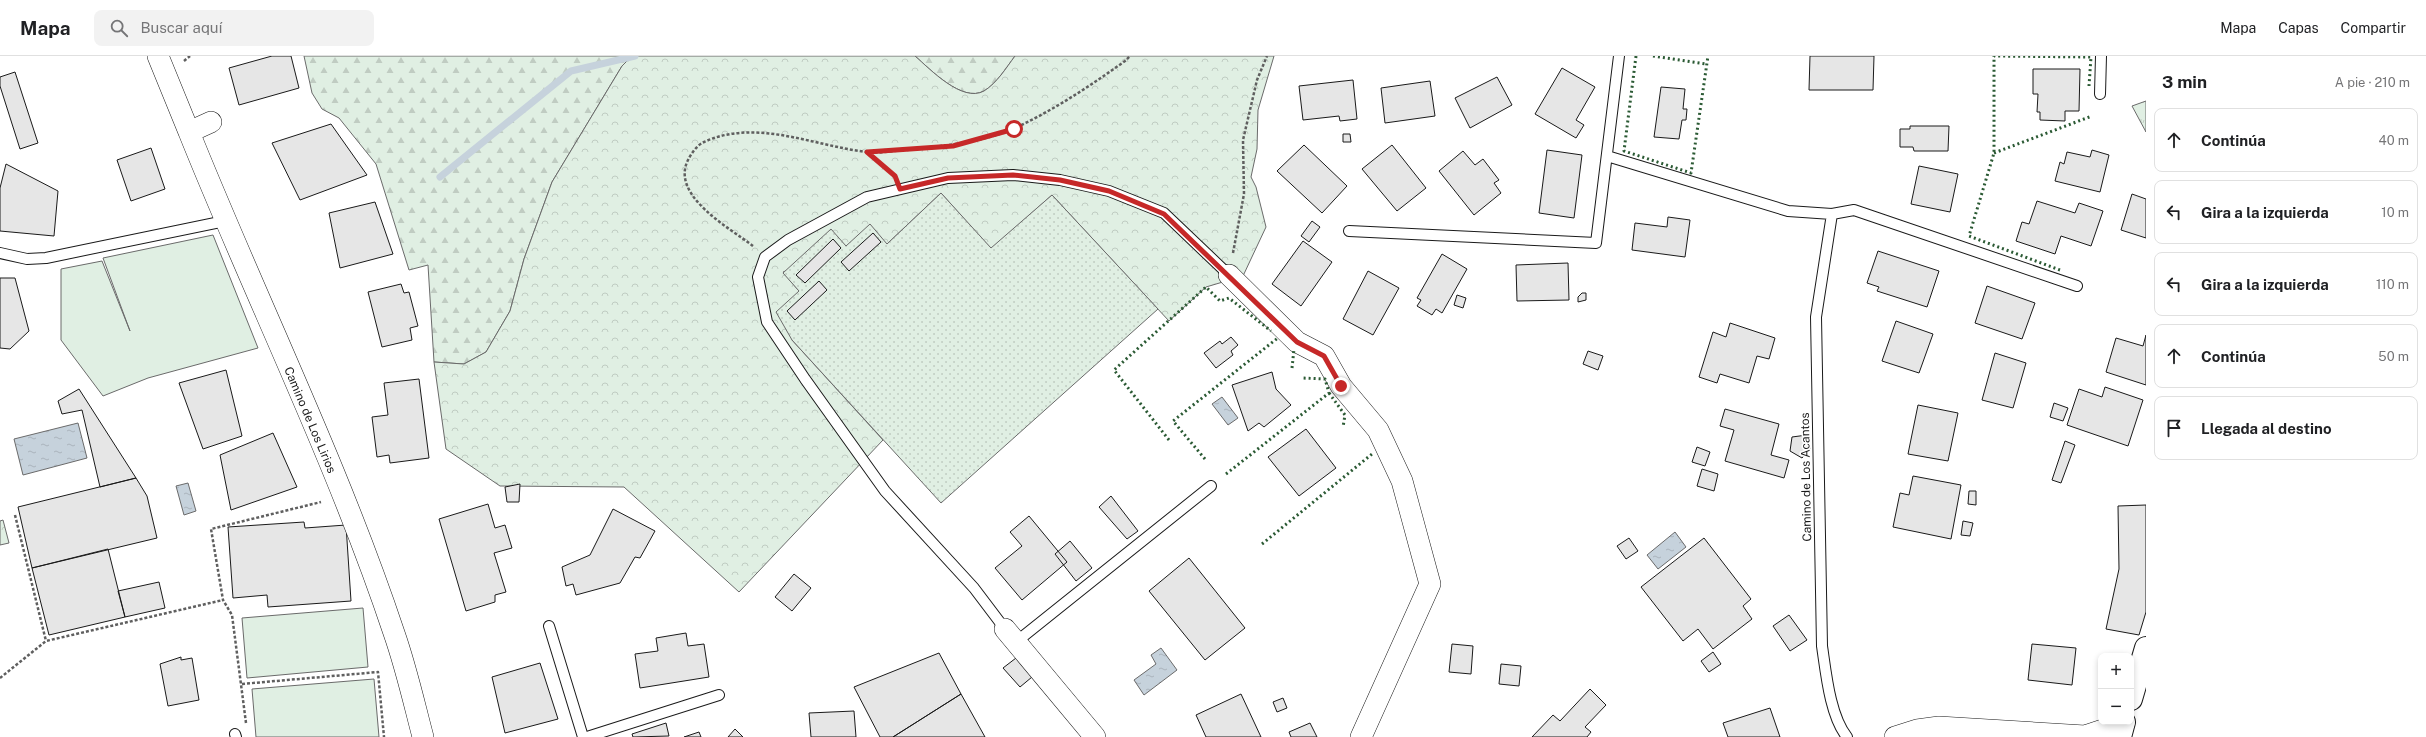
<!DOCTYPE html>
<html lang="es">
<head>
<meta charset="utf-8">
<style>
	:root { --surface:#fff; --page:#f2f2f2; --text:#202124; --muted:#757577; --line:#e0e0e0 }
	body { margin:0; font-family:"Public Sans",sans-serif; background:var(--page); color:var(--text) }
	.controls { position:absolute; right:12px; bottom:12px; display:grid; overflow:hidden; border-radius:8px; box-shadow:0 2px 6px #0003 }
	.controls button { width:36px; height:36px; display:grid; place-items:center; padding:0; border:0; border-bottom:1px solid var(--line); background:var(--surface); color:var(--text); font:20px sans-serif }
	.stop { position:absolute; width:12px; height:12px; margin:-9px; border:3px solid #c62828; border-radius:50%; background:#fff }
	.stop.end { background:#c62828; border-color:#fff; box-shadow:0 1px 4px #0008 }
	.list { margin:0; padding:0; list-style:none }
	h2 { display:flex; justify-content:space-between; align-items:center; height:52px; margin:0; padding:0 16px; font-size:17px }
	h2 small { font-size:13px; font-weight:400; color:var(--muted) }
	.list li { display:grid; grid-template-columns:26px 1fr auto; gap:12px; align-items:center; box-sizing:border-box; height:64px; margin:0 8px 8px; padding:0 8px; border:1px solid var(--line); border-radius:8px }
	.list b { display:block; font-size:15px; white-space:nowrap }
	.list em { font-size:13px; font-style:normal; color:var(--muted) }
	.icon { flex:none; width:22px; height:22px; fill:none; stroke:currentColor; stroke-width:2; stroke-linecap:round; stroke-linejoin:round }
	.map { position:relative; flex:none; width:2146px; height:681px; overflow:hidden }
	header { display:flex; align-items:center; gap:24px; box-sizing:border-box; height:56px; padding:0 20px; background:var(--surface); border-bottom:1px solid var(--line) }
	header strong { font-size:19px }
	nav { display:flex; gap:22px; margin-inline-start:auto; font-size:14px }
	.search { width:280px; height:36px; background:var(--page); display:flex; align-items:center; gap:10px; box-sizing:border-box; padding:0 14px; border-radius:8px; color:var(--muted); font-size:15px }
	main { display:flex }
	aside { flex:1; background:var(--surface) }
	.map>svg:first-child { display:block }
	.grass { fill:url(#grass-tufts); stroke:#6a6a6a }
	.forest { fill:url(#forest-firs); stroke:#6a6a6a }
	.park { fill:url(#park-crowns); stroke:#6a6a6a }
	.garden { fill:url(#garden-dots); stroke:#6a6a6a }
	.pitch { fill:#e0efe3; stroke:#6a6a6a }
	.water { fill:url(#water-ripples); stroke:#6a6a6a }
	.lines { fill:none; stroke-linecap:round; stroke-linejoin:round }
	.stream { stroke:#c6d2dc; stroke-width:7 }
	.building { fill:#e6e6e6; stroke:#1a1a1a }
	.service-casing { stroke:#1a1a1a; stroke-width:12 }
	.minor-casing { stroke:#1a1a1a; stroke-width:22 }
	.tertiary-casing { stroke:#1a1a1a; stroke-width:24 }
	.path { stroke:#5f5f5f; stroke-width:2.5; stroke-dasharray:3 2; stroke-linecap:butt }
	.service { stroke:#fff; stroke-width:10 }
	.minor { stroke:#fff; stroke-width:21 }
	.tertiary { stroke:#fff; stroke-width:22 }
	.hedge { stroke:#2b5a34; stroke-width:3; stroke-dasharray:2 3; stroke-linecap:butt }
	.route { stroke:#c62828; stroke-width:5 }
	.labels { text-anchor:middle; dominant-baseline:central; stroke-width:3; stroke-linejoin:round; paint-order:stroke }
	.street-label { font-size:12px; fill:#1a1a1a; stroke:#fff }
</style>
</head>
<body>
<header>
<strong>Mapa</strong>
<div class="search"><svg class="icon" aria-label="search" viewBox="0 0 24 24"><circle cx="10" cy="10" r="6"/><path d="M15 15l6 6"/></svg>Buscar aquí</div>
<nav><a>Mapa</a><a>Capas</a><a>Compartir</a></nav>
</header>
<main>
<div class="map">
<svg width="2146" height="681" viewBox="0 0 2146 681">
	<defs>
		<pattern id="grass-tufts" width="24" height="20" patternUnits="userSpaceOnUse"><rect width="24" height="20" fill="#e0efe3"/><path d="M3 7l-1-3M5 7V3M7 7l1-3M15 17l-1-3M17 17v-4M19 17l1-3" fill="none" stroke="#c0ccc2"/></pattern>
		<pattern id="forest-firs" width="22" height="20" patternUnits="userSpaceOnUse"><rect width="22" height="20" fill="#e0efe3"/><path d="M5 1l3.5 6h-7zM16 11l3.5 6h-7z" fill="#c0ccc2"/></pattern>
		<pattern id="park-crowns" width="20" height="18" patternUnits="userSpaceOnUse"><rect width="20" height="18" fill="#e0efe3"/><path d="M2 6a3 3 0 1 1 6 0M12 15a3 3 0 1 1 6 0" fill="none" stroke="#c0ccc2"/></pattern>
		<pattern id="garden-dots" width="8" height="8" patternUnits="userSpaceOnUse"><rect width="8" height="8" fill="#e0efe3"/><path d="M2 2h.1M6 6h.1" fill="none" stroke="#c0ccc2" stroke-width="1.8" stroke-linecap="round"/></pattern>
		<pattern id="water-ripples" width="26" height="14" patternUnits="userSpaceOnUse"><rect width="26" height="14" fill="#c6d2dc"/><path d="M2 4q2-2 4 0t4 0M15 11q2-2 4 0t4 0" fill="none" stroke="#aab4bc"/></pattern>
	</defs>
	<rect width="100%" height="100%" fill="#fff"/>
	<!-- grass -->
	<path class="grass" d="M 2146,45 L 2146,76 L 2132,50 Z"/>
	<!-- forest -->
	<path class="forest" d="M 304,0 L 632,0 L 622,10 L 552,126 L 524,203 L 510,255 L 486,296 L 464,308 L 434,306 L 428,209 L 409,214 L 376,108 L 339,62 L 322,53 L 312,37 Z
		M 915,0 L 1015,0 C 1006,12 997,27 984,35 C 962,47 930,13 915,0 Z"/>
	<!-- park -->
	<path class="park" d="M 632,0 L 915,0 C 930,13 962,47 984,35 C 997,27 1006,12 1015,0 L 1274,0 L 1258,54 L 1257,93 L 1251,121 L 1256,131 L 1266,171 L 1243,220 L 1206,231 L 1169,265 L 1052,139 L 991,193 L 941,137 L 887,188 L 846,190 L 783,216 L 799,235 L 792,284 L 883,384 L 739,536 L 624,431 L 500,430 L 446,393 L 434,306 L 464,308 L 486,296 L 510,255 L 524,203 L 552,126 L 622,10 Z
		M 3,464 L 9,487 L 0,489 L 0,465 Z"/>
	<!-- garden -->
	<path class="garden" d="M 941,137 L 991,192 L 1052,139 L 1158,253 L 941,447 L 792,284 L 776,256 L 799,235 L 783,217 L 831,173 L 846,190 L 870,168 L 887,188 Z"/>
	<!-- pitch -->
	<path class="pitch" d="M 213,179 L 258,292 L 148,322 L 103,340 L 61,284 L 61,213 L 102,205 L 130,275 L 103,202 Z
		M 363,552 L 368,611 L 247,622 L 242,562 Z
		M 374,623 L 379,681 L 256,681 L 252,633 Z"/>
	<!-- water -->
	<path class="water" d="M 1222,341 L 1238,362 L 1228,369 L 1212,348 Z
		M 78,367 L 87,402 L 23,419 L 14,383 Z
		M 188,427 L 196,455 L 184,459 L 176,430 Z
		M 1675,476 L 1686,491 L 1658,513 L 1647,499 Z
		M 1161,592 L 1177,614 L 1144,639 L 1134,624 L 1156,608 L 1151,599 Z"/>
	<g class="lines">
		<!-- stream -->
		<path class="stream" d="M 440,121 L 571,15 L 635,0"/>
	</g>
	<!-- building -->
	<path class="building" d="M 272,0 L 291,0 L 299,32 L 239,49 L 229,12 Z
		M 1810,0 L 1874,0 L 1873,34 L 1809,34 Z
		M 1562,12 L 1595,31 L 1576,64 L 1584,69 L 1576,82 L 1535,58 Z
		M 2033,13 L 2080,13 L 2079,55 L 2065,55 L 2065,65 L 2040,64 L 2040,56 L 2037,56 L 2038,38 L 2033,38 Z
		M 15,16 L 38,87 L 20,93 L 0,30 L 0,21 Z
		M 1497,21 L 1512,49 L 1470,72 L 1455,42 Z
		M 1353,24 L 1357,63 L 1340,65 L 1339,60 L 1303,64 L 1299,30 Z
		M 1430,25 L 1435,60 L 1385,67 L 1381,32 Z
		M 1661,31 L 1685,33 L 1683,53 L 1687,53 L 1686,64 L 1682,64 L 1679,83 L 1654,81 Z
		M 331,68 L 367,119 L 300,144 L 272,87 Z
		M 1910,70 L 1949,70 L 1948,95 L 1914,95 L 1913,91 L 1900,91 L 1900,73 L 1910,73 Z
		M 1343,78 L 1350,78 L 1351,86 L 1343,86 Z
		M 1304,89 L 1347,130 L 1322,157 L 1277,115 Z
		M 1392,89 L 1426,132 L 1397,155 L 1362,113 Z
		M 151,92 L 165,133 L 131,145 L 117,104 Z
		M 1547,94 L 1582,99 L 1574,162 L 1539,157 Z
		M 2092,94 L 2109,99 L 2100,136 L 2055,125 L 2060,106 L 2064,108 L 2067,96 L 2090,101 Z
		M 1463,95 L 1475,109 L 1483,103 L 1499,124 L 1494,127 L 1501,137 L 1474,159 L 1439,115 Z
		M 6,108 L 58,135 L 54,180 L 0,175 L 0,132 Z
		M 1919,110 L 1958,118 L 1950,156 L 1911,148 Z
		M 2132,138 L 2146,143 L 2146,182 L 2121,174 Z
		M 2037,145 L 2075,157 L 2079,147 L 2103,155 L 2091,190 L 2061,180 L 2055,198 L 2016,185 L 2022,166 L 2029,168 Z
		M 375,146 L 393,198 L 340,212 L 329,157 Z
		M 1668,161 L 1690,164 L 1685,201 L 1632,194 L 1635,167 L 1667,171 Z
		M 1312,165 L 1320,171 L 1309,186 L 1301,180 Z
		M 873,177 L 881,186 L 849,215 L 841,206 Z
		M 833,183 L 841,192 L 805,227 L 796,219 Z
		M 1303,185 L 1332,206 L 1301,250 L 1272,228 Z
		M 1878,195 L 1939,215 L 1927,251 L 1877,235 L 1879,231 L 1867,227 Z
		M 1442,198 L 1467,213 L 1442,257 L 1436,253 L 1432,259 L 1417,250 L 1421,244 L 1417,242 Z
		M 1568,207 L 1569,244 L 1517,245 L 1516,209 Z
		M 1368,215 L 1399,232 L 1373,279 L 1343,263 Z
		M 0,222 L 15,222 L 29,275 L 10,293 L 0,292 Z
		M 819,225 L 827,234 L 795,264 L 787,255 Z
		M 401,228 L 404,237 L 409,236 L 418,270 L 410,272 L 412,284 L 382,291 L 368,236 Z
		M 1987,230 L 2035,247 L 2022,283 L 1975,267 Z
		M 1582,237 L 1586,237 L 1586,244 L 1578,246 L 1578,241 Z
		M 1457,239 L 1466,242 L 1463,252 L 1454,249 Z
		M 1896,265 L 1933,278 L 1919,317 L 1882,305 Z
		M 1730,267 L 1775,282 L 1769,303 L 1757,300 L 1749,327 L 1720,318 L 1717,327 L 1699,321 L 1713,276 L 1726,281 Z
		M 2146,279 L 2146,329 L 2106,316 L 2116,282 L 2143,290 Z
		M 1231,281 L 1238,289 L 1231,295 L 1233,299 L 1216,312 L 1204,297 L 1220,285 L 1222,288 Z
		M 1588,295 L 1603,300 L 1598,314 L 1583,308 Z
		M 1995,297 L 2026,307 L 2013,352 L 1982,344 Z
		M 226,314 L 242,380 L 203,393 L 179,327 Z
		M 1272,316 L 1276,333 L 1291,349 L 1264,371 L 1259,367 L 1248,375 L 1232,329 Z
		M 419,323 L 429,402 L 390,407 L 389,399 L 377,401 L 372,361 L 388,359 L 384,327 Z
		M 2105,331 L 2143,344 L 2128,390 L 2067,369 L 2079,333 L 2102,341 Z
		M 79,333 L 136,422 L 100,431 L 82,354 L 62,358 L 58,345 Z
		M 2054,347 L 2068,352 L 2063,365 L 2050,361 Z
		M 1918,349 L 1958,357 L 1948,405 L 1908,398 Z
		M 1725,353 L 1779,368 L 1771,399 L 1789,404 L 1784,422 L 1725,405 L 1734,374 L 1720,370 Z
		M 1306,373 L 1336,412 L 1299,440 L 1268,401 Z
		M 273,377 L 297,431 L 231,454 L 220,399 Z
		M 1807,379 L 1810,393 L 1802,402 L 1790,395 L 1792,381 Z
		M 2065,385 L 2075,389 L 2061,427 L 2052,424 Z
		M 1697,391 L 1710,396 L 1705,410 L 1692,406 Z
		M 1702,413 L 1718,418 L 1714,435 L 1697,430 Z
		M 1913,420 L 1961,429 L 1951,483 L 1893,471 L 1900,437 L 1909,439 Z
		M 136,422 L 147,440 L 157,482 L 32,512 L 18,451 Z
		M 520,428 L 519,446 L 507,446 L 505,431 Z
		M 1969,435 L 1976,435 L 1976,449 L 1968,448 Z
		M 1111,440 L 1138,475 L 1127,483 L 1099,451 Z
		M 488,448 L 495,472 L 505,469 L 512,492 L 494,497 L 506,536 L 495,539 L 495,546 L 466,555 L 439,463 Z
		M 2146,449 L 2146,556 L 2139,579 L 2106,573 L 2119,513 L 2118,450 Z
		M 613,453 L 655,475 L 640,502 L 635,501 L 620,527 L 576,539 L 573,528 L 566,530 L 562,511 L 590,499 Z
		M 1029,460 L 1067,506 L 1022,544 L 995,512 L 1022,490 L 1010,476 Z
		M 1963,465 L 1973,467 L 1970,480 L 1961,479 Z
		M 304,466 L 305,472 L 346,469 L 351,545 L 268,551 L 267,539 L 233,542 L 228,471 Z
		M 1629,482 L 1638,495 L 1626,503 L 1617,490 Z
		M 1704,482 L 1751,543 L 1743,550 L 1752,563 L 1713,593 L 1698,573 L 1683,585 L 1641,531 Z
		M 1070,485 L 1092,512 L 1076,525 L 1055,498 Z
		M 108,493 L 125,561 L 49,579 L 32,512 Z
		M 1189,502 L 1245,572 L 1205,604 L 1149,535 Z
		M 794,518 L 811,532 L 792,555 L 775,541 Z
		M 159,526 L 165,552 L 125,561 L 118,535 Z
		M 1789,559 L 1807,584 L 1790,595 L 1773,570 Z
		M 686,577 L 688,590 L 704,588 L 709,621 L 640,632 L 635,598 L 658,595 L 656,582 Z
		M 1452,588 L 1473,590 L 1471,618 L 1449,616 Z
		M 2032,588 L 2076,592 L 2072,629 L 2028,624 Z
		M 1713,596 L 1721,608 L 1709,616 L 1701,605 Z
		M 939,597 L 961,638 L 893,681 L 880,681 L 854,631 Z
		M 181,601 L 181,604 L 192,602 L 199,644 L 168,650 L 160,608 Z
		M 1016,602 L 1032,621 L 1020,631 L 1003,612 Z
		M 540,607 L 558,663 L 505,677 L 492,621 Z
		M 1501,608 L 1521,610 L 1519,630 L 1499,628 Z
		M 1590,633 L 1606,649 L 1585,671 L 1591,676 L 1587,681 L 1532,681 L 1553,659 L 1560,665 Z
		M 961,638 L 985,681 L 893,681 Z
		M 1241,638 L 1261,681 L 1206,681 L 1196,659 Z
		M 1283,642 L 1287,652 L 1277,656 L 1273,646 Z
		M 1770,652 L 1780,681 L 1728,681 L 1723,667 Z
		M 854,655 L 856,681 L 811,681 L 809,657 Z
		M 666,667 L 669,680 L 633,681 L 632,678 Z
		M 1310,667 L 1317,681 L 1291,681 L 1289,676 Z
		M 735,673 L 743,681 L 728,681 Z
		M 699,676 L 701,681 L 684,681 Z"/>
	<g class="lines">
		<defs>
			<path id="service" d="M 2100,38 L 2101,0
				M 1607,100 L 1788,155 L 1832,158 L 1854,154 L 2077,230
				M 1832,158 L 1816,261 L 1822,590 C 1826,617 1830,660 1847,681
				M 1349,175 L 1596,187 L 1619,0
				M 0,197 L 27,203 L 46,202 L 225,165
				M 549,570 L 583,681
				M 1005,573 L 974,532 L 885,435 L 805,323 L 767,266 L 758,221 L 765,201 L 788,184 L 867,141 L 948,122 L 1013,119 L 1060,124 L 1109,135 L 1164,157 L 1229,219
				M 1016,586 L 1211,430
				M 235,678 L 236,681
				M 587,681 L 719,639"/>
			<path id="minor" d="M 158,0 L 189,76
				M 211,66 L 189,76 C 256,243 337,406 394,577 C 406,611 414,647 423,681
				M 1229,219 L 1297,286 L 1324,300 L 1341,330 L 1378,374 L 1402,425 L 1430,528 L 1361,681
				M 1005,573 L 1095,681
				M 1895,681 L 1917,674 L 1939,671 L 2085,680 L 2124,667"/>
			<path id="tertiary" d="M 2131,643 L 2146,592
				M 2120,681 L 2124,666"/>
		</defs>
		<!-- service casing -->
		<use href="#service" class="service-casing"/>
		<!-- minor casing -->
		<use href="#minor" class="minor-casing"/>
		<!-- tertiary casing -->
		<use href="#tertiary" class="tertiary-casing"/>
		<!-- path -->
		<path class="path" d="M 184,5 L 190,0
			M 867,96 L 892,117
			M 753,190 C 730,172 670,140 688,104 C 691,98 697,89 704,86 C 756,62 814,90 867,96 C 881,98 897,94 912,93 C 944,90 985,86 1015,72 C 1054,54 1090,30 1125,5 L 1130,0
			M 1233,197 L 1244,138 L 1243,84 L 1257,24 L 1267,0
			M 15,459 L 46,585
			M 0,622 L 46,585 L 223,544
			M 242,628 L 378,616 L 384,681
			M 246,667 L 232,559 L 223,544 L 211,473 L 321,446"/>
		<!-- service -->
		<use href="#service" class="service"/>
		<!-- minor -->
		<use href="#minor" class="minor"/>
		<!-- tertiary -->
		<use href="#tertiary" class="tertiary"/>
		<!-- hedge -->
		<path class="hedge" d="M 1636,0 L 1624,95 L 1691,117 L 1708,0
			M 1653,0 L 1706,8
			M 1994,97 L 2092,60
			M 2060,214 L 1969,180 L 1994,97 L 1994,0 L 2091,1 L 2089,30
			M 1292,312 L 1294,293
			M 1329,337 L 1345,359 L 1343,371
			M 1169,384 L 1114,314 L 1206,231 L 1220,245 L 1229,242 L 1271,275
			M 1205,403 L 1173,365 L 1279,281
			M 1226,418 L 1329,337 L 1325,323 L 1302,322
			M 1262,488 L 1372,398"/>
	</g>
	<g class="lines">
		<!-- route -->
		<path class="route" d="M 1014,73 L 953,90 L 867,96 L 895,120 L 900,133 L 948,122 L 1013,119 L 1060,124 L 1109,135 L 1164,158 L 1297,286 L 1324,300 L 1341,330"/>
	</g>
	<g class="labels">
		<!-- street labels -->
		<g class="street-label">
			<text transform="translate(310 364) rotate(67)">Camino de Los Lirios</text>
			<text transform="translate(1806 421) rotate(-91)">Camino de Los Acantos</text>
		</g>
	</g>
</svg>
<div class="controls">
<button>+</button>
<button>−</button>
</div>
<div class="stop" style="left:1014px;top:73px"></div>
<div class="stop end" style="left:1341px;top:330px"></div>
</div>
<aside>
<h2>3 min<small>A pie · 210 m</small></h2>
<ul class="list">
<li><svg class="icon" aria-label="ahead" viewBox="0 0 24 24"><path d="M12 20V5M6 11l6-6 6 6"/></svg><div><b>Continúa</b></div><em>40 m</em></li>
<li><svg class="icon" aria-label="left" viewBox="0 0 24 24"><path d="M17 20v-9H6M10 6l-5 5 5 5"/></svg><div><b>Gira a la izquierda</b></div><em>10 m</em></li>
<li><svg class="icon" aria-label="left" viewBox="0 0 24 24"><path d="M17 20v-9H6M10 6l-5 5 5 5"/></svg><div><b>Gira a la izquierda</b></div><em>110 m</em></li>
<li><svg class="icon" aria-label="ahead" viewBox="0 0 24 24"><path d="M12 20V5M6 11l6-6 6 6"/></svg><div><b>Continúa</b></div><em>50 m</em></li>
<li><svg class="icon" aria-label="arrive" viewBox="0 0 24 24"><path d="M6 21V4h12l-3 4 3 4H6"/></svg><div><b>Llegada al destino</b></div></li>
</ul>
</aside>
</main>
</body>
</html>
